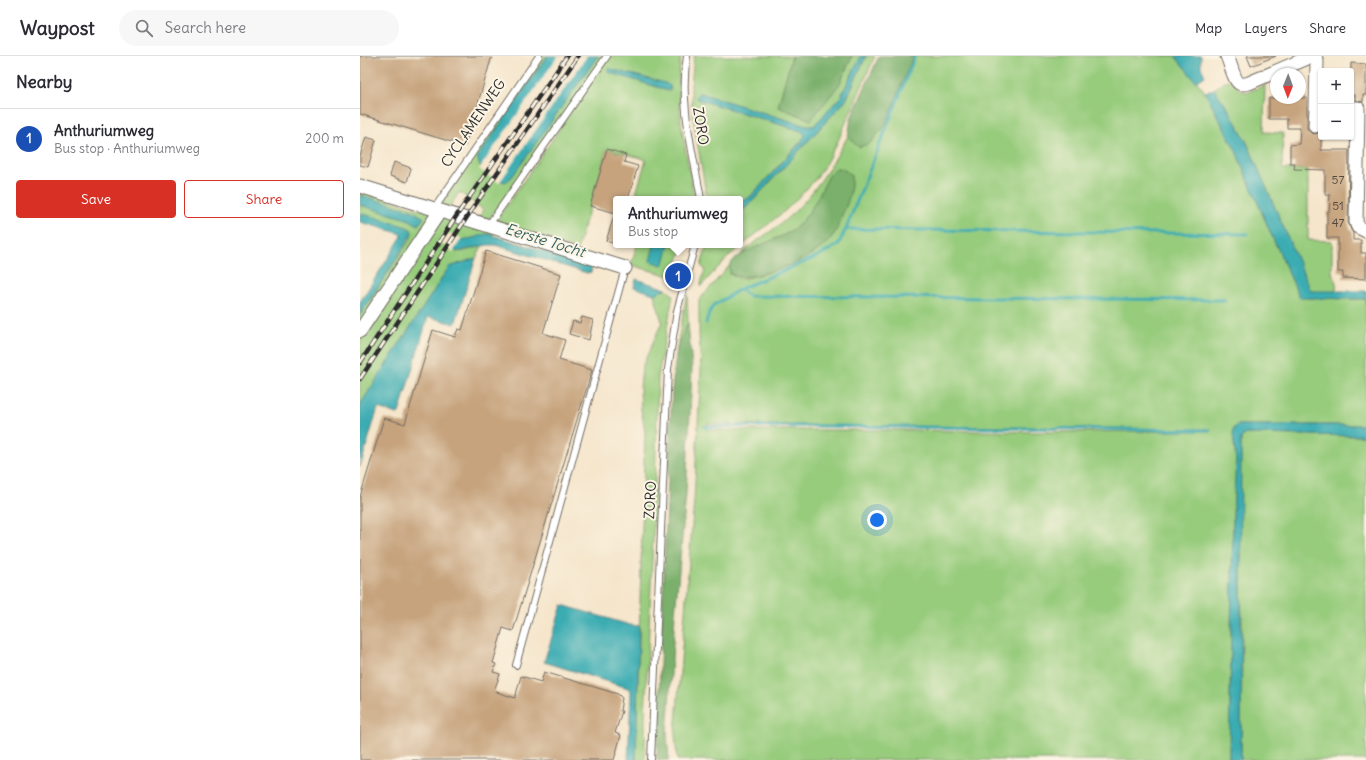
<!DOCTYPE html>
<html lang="en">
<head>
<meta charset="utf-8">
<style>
	:root { --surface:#fff; --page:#f7f7f7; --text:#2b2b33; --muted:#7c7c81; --line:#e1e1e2; --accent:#d93025 }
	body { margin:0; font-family:Delius,sans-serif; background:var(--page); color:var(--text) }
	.controls { position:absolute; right:12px; top:12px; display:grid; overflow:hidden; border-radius:4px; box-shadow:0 1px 3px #0004 }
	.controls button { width:36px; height:36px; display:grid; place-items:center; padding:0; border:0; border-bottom:1px solid var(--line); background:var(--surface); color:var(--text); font:20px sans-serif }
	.compass { position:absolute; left:910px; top:12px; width:36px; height:36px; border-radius:50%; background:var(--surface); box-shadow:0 1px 3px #0004; rotate:181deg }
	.you { position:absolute; left:517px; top:464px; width:14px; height:14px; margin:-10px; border:3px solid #fff; border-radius:50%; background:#1a73e8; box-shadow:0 0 0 6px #1a73e833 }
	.badge { display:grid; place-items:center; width:26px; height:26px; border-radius:50%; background:var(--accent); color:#fff; font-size:13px; font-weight:700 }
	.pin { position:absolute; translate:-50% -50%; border:2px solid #fff; box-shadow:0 1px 4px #0006 }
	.popup { position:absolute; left:253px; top:140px; width:130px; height:52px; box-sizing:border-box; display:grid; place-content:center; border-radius:4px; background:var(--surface); filter:drop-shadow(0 1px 3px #0005); font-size:13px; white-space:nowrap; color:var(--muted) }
	.popup b { font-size:15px; color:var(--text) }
	.popup::after { content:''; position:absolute; left:50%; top:100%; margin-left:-8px; border:8px solid transparent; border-top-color:var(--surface) }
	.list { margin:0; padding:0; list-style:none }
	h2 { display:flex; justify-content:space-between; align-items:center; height:52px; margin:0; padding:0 16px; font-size:17px }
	h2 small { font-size:13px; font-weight:400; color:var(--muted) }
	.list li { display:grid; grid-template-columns:26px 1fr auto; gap:12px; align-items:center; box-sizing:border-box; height:60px; padding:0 16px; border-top:1px solid var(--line) }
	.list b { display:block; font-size:15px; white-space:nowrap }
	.list p { margin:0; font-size:13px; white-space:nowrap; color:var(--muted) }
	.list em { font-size:13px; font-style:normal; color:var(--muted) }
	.actions { display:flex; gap:8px; padding:12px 16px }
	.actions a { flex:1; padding:9px 0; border:1px solid var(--accent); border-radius:4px; text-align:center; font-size:14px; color:var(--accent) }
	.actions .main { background:var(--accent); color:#fff }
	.icon { flex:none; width:22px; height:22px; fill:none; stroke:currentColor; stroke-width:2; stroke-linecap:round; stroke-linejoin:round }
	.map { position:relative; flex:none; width:1006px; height:704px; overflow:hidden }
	header { display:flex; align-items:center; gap:24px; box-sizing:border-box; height:56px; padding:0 20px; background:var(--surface); border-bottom:1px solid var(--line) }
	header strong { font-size:19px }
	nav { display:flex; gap:22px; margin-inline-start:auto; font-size:14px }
	.search { width:280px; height:36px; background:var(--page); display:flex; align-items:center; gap:10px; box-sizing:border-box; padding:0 14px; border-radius:22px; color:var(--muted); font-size:15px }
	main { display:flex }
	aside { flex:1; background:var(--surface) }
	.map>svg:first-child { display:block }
	.green { fill:#98cc7d; stroke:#627c54; fill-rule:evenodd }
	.forest { fill:#7ab06c; stroke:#526e4c }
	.water { fill:#3aacb2; stroke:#326c6e }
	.pier { fill:#f5e5cb }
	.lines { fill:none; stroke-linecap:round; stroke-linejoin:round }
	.stream { stroke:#3aacb2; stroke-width:3 }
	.building { fill:#c6a37d }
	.lane-casing { stroke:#726c63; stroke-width:8 }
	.street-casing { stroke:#726c63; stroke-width:15 }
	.lane { stroke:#fff; stroke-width:6 }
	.street { stroke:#fff; stroke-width:13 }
	.rail-casing { stroke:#2b2b2b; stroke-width:4.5 }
	.rail { stroke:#fcf5e5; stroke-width:3; stroke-dasharray:9; stroke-linecap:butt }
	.labels { text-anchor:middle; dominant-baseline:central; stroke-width:4; stroke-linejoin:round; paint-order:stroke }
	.number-label { font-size:12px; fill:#524940 }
	.street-label { font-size:14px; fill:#2b2b2b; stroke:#fcf5e5 }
	.water-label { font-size:15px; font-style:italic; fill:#315f61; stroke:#fcf5e5 }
</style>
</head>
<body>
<header>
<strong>Waypost</strong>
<div class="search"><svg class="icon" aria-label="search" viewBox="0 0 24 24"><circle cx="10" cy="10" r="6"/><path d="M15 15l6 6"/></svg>Search here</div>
<nav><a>Map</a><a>Layers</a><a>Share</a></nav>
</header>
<main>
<aside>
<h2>Nearby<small></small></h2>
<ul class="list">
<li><span class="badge" style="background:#1a4fb4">1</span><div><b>Anthuriumweg</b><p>Bus stop · Anthuriumweg</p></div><em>200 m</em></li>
</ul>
<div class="actions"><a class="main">Save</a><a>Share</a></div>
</aside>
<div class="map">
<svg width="1006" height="704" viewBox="0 0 1006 704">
	<rect width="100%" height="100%" fill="#fcf5e5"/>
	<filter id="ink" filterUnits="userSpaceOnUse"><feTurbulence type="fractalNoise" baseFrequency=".025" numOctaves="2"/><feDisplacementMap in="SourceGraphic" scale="8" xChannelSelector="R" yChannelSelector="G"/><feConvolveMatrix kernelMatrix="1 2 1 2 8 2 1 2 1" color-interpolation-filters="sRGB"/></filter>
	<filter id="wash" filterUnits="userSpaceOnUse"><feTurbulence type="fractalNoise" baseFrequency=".012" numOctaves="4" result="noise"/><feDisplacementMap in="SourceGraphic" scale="16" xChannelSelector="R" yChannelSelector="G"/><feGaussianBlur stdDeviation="0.9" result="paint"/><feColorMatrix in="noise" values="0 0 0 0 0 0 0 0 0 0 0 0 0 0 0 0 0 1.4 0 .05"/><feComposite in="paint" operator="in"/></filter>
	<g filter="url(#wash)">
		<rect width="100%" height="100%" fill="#f5e5cb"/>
		<!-- green -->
		<path class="green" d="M 181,0 L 187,0 L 120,97 L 117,103 L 213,35 L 238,0 L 244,0 L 130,162 L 128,163 L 118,163 L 124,154 L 99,136 L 89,152 L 85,150 L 83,145 Z
			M 250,0 L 321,0 C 314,48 326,96 335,143 L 276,143 L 277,134 L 286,104 C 274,99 260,97 247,93 L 217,194 L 136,165 Z
			M 334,0 L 432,0 L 418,51 L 479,29 L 492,0 L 501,0 L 481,40 L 454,70 L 446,70 L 340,37 L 337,43 L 441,75 L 444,77 L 445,80 L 443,83 L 390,141 L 387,143 L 384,144 L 347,143 L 332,56 L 331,31 Z
			M 506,0 L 515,0 L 477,87 L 463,112 L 455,124 L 427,153 L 369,200 L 340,231 L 345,213 L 341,210 L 347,189 L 380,189 L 380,155 L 383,154 L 389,149 L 486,44 Z
			M 553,0 L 815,0 L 843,33 L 875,93 L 911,178 L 940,242 L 951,235 L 947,226 L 888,89 L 869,54 L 854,33 L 866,25 L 872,23 C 883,42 887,36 905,29 L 904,76 L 923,77 L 922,113 L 948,114 L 948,184 L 972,185 L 972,216 L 976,227 L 977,243 L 1006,243 L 1006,369 L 878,369 L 874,372 L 873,378 L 876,405 L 873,460 L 869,704 L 317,704 L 315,678 L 334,445 L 337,387 L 341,313 L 339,279 L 339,244 L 370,209 L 370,218 C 373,219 376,221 379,222 C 394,224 448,203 460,193 C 468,187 478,173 481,163 C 482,156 472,126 470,118 C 463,131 456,147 447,159 C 432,180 404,188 381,198 C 394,185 410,177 424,165 C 452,142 471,111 488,80 L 496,89 L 509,88 L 525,70 ZM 347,368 L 851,373 L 851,375 L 677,376 L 544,374 L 347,374 Z
			M 0,135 L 136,177 C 132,179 131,178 127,178 C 116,180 107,186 97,183 L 101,196 L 122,190 L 116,202 L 89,211 L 0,349 L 0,259 L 51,182 L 51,173 L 0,157 L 0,149 L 50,164 L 58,169 L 64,162 L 53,155 L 0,139 Z
			M 277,189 L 323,189 L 313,221 L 271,209 Z
			M 306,233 L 313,239 L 298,321 L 294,463 L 285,660 L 285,704 L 276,704 L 282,469 L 285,376 L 281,353 L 280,333 L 282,311 L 302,266 L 294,238 Z
			M 327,237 L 328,267 L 317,291 Z
			M 887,378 L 1006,380 L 1006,704 L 881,704 L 882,570 L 880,451 L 881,383 L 883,380 Z"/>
		<!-- forest -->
		<path class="forest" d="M 432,0 L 492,0 L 479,29 L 451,64 L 418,51 Z
			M 519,0 L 553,0 L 525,70 L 509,88 L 499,91 L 496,89 L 488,80 L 491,62 Z
			M 482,112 L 491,119 C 492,134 489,144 483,157 C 480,163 479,169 476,175 C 464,196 432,210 409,216 C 394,219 385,224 370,218 C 370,216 369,212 370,209 C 375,196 418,184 431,175 C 450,162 459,138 470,118 L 476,113 Z
			M 328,267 L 332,311 L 331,336 L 326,438 L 315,558 L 307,679 L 309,704 L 297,704 L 300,609 L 312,333 L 317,291 Z"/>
		<!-- water -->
		<path class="water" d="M 187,0 L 238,0 L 152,121 L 146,126 C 136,125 115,112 118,100 Z
			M 501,0 L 506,0 L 486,44 L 389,149 L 383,154 L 380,155 L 380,144 L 386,144 L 390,141 L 441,86 L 445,79 L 441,75 L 337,43 L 336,41 L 338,38 L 340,37 L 446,70 L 454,70 L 481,40 Z
			M 815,0 L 841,0 L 841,11 L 845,20 L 836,26 Z
			M 248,13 L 251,13 L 305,27 L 310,30 L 311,33 L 310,34 L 307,34 L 251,17 L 248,16 Z
			M 854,33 L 869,54 L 888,89 L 951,235 L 1006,235 L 1006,243 L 940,242 L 911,178 L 875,93 L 845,36 Z
			M 0,139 L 53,155 L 64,162 L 58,169 L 50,164 L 0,149 Z
			M 0,157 L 47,171 L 52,175 L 52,178 L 0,259 L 0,246 L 42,180 L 39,177 L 0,166 Z
			M 125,178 L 129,178 L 229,209 L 232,211 L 231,216 L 227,217 L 135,189 L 127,189 L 97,196 L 83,186 L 97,183 L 101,184 L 113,182 Z
			M 294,189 L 309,189 L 304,207 L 302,209 L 290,205 Z
			M 116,202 L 95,268 L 68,261 L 39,357 L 37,358 L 18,352 L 0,411 L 0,349 L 89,211 Z
			M 276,223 L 306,233 L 294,238 L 274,231 Z
			M 878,369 L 1006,369 L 1006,380 L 887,378 L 883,380 L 881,383 C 880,490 882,597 881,704 L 869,704 L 873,460 L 876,405 L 873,378 L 874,372 Z
			M 202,549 L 270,569 L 279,570 L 276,704 L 268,704 L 271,636 L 268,632 L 184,606 Z"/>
		<!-- pier -->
		<path class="pier" d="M 198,0 L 227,0 L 139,127 L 119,113 Z
			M 88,177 L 102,182 L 93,196 L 80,186 L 83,180 Z"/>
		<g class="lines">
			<!-- stream -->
			<path class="stream" d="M 486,173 L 887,178
				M 382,232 L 384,237 L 390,240 L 865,244
				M 346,267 L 349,257 L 354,249 L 382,232 L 454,202 L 478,189 L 486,173 L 555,0
				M 344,371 L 456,370 L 850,374"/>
		</g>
		<g id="blocks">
			<!-- building -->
			<path class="building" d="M 0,0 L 132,0 L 105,90 L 0,58 Z
				M 887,0 L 916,0 L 891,10 Z
				M 991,7 L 1006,8 L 1006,39 L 1003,39 L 1003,46 L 995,44 L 995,39 L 991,39 Z
				M 909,42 L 947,42 L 947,72 L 950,76 L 954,78 L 958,77 L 961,75 L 961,94 L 989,94 L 988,166 L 991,174 L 993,177 L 993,184 L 1001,184 L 1001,197 L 1006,197 L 1006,223 L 983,222 L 983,216 L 978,216 L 978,182 L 967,182 L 967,156 L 969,156 L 970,139 L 965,139 L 965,114 L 934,113 L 935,107 L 930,107 L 930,89 L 939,88 L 940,72 L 927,72 L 927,63 L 909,63 Z
				M 6,81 L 16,84 L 8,111 L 0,109 L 0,100 Z
				M 247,93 L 266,99 L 264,106 L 278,110 L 268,143 L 256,143 L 256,157 L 230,150 Z
				M 34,106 L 51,112 L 47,126 L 30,120 Z
				M 254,160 L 256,160 L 256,188 L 246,185 Z
				M 126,195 L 201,218 L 183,277 L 205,284 L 199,304 L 232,314 L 153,575 L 143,572 L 133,607 L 136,608 L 133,616 L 140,618 L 134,635 L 155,642 L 161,620 L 181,626 L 184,616 L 258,638 L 262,642 L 260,655 L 262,655 L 255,677 L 261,679 L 254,704 L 0,704 L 0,441 L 24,362 L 45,368 L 73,274 L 95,281 L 98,273 L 102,274 Z
				M 222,261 L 233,264 L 229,284 L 209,278 L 213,265 L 220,267 Z"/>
		</g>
	</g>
	<g filter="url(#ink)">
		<use href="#blocks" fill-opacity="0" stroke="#726c63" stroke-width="1"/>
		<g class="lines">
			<defs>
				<path id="lane" d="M 327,0 C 319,48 333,96 341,143
					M 74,153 L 179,0
					M 128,170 L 247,0
					M 156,609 L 265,212
					M 291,704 L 308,313 L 317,255 L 335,189"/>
				<path id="street" d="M 867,0 C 870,6 874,24 879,27 C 882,29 886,28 889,27 L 952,0
					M 955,0 L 957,6 L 956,52 L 961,52
					M 991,52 L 998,52 L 996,166 L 998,171 L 1006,175
					M 955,70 L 956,52
					M 0,130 L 265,212
					M 0,275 L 80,155"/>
			</defs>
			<!-- lane casing -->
			<use href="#lane" class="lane-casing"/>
			<!-- street casing -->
			<use href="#street" class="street-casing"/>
			<!-- lane -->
			<use href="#lane" class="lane"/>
			<!-- street -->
			<use href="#street" class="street"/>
			<defs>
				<path id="rail" d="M 0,307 L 97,159 L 207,0
					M 0,323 L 117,146 L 218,0"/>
			</defs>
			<!-- rail casing -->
			<use href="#rail" class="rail-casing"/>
			<!-- rail -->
			<use href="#rail" class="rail"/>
		</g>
	</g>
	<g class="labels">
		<!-- number labels -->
		<g class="number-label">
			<text x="978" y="123">57</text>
			<text x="978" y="149">51</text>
			<text x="978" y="166">47</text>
		</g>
		<!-- street labels -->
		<g class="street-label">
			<text transform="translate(113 67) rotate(-56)">CYCLAMENWEG</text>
			<text transform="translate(341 70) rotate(81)">ZORO</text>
			<text transform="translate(290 444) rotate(-87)">ZORO</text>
		</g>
		<!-- water labels -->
		<g class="water-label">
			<text transform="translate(185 184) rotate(17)">Eerste Tocht</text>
		</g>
	</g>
</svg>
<div class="controls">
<button>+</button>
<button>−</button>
</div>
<svg class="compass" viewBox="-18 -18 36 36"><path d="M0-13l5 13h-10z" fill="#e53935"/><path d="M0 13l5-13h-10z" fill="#7c7c81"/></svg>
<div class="you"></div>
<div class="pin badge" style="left:318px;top:220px;background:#1a4fb4">1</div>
<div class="popup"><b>Anthuriumweg</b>Bus stop</div>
</div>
</main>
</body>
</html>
